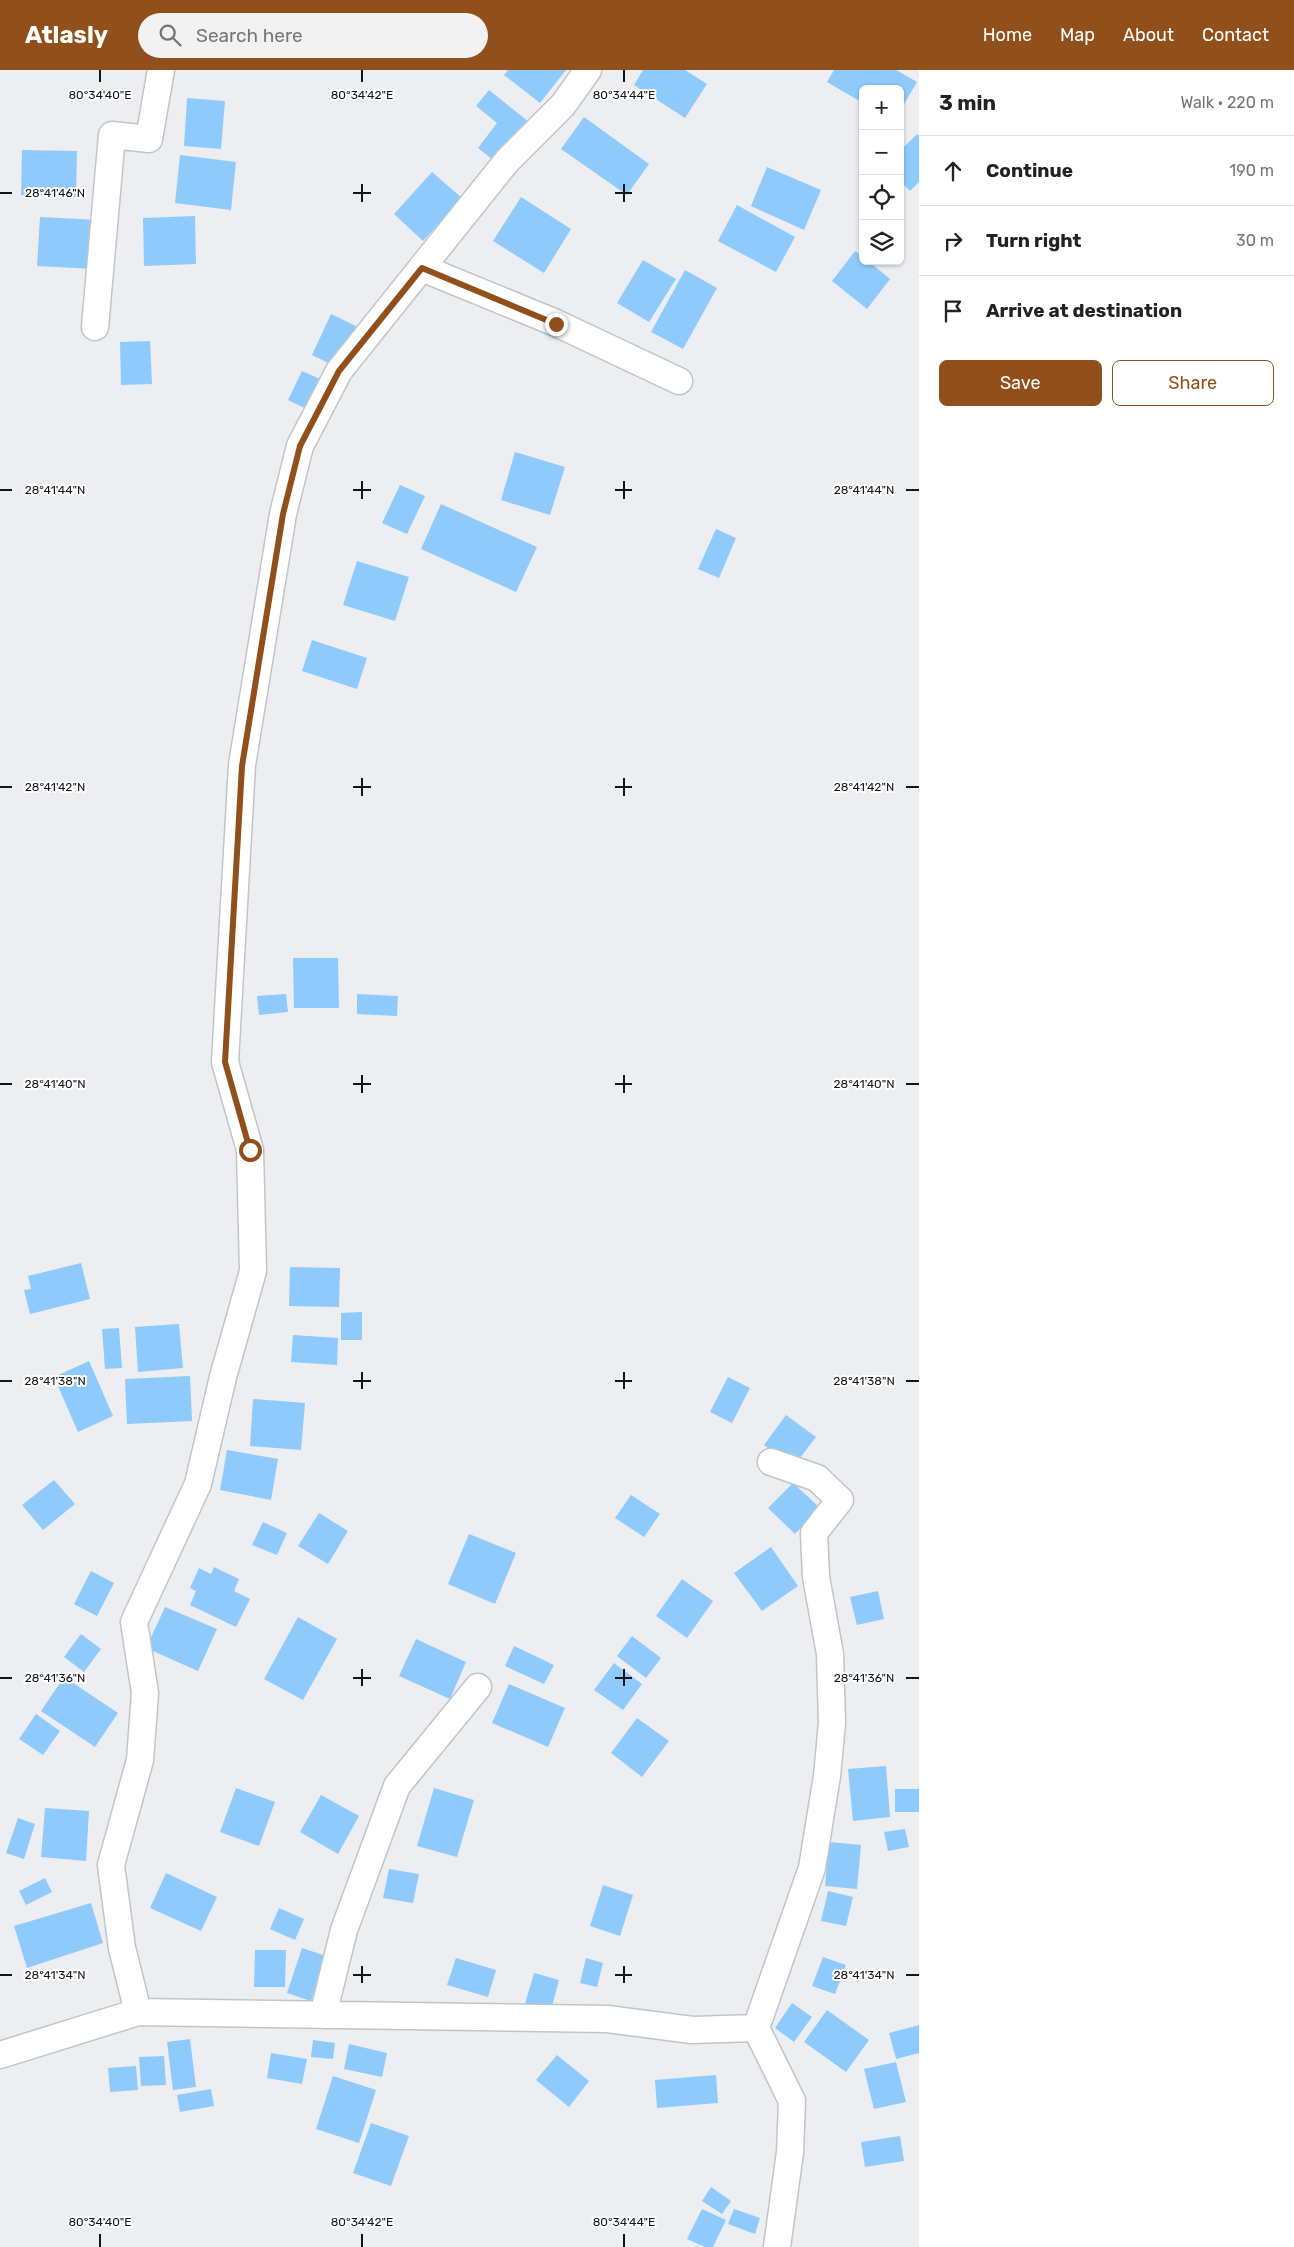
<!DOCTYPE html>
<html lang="en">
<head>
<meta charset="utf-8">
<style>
	:root { --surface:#fff; --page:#f2f2f2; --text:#222; --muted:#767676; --line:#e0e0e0; --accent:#91501b }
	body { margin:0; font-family:Rubik,sans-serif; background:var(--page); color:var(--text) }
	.controls { position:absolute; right:15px; top:15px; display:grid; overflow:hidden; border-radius:8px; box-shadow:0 1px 4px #0004 }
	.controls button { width:45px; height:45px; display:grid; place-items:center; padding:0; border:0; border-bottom:1px solid var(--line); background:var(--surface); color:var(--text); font:25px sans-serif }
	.stop { position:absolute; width:15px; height:15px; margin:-11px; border:4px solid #91501b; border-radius:50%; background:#fff }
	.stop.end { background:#91501b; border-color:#fff; box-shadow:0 1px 5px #0008 }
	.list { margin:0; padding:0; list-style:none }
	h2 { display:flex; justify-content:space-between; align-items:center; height:65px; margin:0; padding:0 20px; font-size:21px }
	h2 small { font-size:16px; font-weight:400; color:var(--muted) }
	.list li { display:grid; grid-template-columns:32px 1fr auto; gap:15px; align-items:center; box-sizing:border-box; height:70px; padding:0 20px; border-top:1px solid var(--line) }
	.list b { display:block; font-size:19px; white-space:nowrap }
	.list em { font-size:16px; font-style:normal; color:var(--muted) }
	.actions { display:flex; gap:10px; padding:15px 20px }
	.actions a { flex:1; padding:11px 0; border:1px solid var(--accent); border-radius:8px; text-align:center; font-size:18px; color:var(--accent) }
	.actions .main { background:var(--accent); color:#fff }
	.icon { flex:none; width:28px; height:28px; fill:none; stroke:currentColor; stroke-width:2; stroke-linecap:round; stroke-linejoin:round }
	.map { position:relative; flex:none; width:919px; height:2177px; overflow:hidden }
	header { display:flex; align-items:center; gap:30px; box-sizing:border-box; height:70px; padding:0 25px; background:var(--accent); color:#fff }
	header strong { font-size:24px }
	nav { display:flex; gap:28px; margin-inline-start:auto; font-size:18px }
	.search { width:350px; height:45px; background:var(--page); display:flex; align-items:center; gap:12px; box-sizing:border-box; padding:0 18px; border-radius:28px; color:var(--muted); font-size:19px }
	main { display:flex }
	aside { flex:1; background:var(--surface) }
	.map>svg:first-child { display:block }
	.building { fill:#8fcafd }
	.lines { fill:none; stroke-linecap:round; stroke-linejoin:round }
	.street-casing { stroke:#c2c5c7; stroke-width:29 }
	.street { stroke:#fff; stroke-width:26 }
	.route { stroke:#91501b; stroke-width:6 }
	.ticks { fill:none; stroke:#141515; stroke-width:2 }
	.ticks-label { font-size:12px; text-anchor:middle; fill:#141515; stroke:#fff; stroke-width:4; stroke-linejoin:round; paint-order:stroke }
</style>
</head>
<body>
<header>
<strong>Atlasly</strong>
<div class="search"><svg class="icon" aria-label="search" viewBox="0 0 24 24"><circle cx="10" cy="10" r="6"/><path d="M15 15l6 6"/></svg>Search here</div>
<nav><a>Home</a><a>Map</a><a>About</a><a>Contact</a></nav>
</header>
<main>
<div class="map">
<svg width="919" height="2177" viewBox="0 0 919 2177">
	<rect width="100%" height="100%" fill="#eceef1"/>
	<!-- building -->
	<path class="building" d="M 508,0 L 566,0 L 540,33 L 504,5 Z
		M 643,0 L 685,0 L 707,14 L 685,48 L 634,15 Z
		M 834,0 L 896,0 L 917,12 L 900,41 L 900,19 L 863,19 L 863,33 L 827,12 Z
		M 489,20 L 529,52 L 497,93 L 478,78 L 497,53 L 476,36 Z
		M 187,28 L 225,31 L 221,79 L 184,76 Z
		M 584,47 L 649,94 L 627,125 L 561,79 Z
		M 917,64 L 919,66 L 919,112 L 910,121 L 900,111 L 900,81 Z
		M 22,80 L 77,81 L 76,127 L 21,125 Z
		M 180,85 L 236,92 L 231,140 L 175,133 Z
		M 767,97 L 821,120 L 804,160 L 751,136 Z
		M 432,102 L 462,128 L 423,171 L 394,144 Z
		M 521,127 L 571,159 L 544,203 L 493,171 Z
		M 737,135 L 795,167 L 776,202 L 718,171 Z
		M 195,146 L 196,194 L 144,196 L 143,148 Z
		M 40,147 L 98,150 L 95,199 L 37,196 Z
		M 855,181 L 863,187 L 863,191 L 868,191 L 890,209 L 867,239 L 832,211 Z
		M 643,190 L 676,209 L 649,252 L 617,233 Z
		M 685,200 L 717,218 L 683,279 L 651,262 Z
		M 331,244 L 356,256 L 337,297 L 312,285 Z
		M 150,271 L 152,314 L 121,315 L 120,272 Z
		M 302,301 L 327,312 L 313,342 L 288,330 Z
		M 515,382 L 565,397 L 550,445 L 501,430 Z
		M 400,415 L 425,426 L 407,464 L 382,453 Z
		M 441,434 L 537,477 L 516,522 L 421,479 Z
		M 716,459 L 736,468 L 719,508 L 698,499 Z
		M 357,491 L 409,507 L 395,551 L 343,535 Z
		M 312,570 L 367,588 L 357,619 L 302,601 Z
		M 293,888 L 338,888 L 339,938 L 294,938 Z
		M 286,924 L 288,942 L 259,945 L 257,926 Z
		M 357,924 L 398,926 L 397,946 L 357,944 Z
		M 81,1193 L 90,1229 L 30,1244 L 24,1220 L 31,1219 L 28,1206 Z
		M 290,1197 L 340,1198 L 339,1237 L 289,1236 Z
		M 362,1242 L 362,1270 L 341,1270 L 341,1243 Z
		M 179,1254 L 183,1298 L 138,1302 L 135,1257 Z
		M 119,1258 L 122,1298 L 105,1299 L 102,1259 Z
		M 293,1265 L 338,1268 L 337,1295 L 291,1292 Z
		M 89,1291 L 113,1346 L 78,1362 L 54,1307 Z
		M 190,1306 L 192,1351 L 127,1354 L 125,1309 Z
		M 728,1307 L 750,1318 L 732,1353 L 710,1342 Z
		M 253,1329 L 305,1333 L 301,1380 L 250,1376 Z
		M 786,1345 L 816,1367 L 793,1397 L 764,1375 Z
		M 227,1380 L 278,1389 L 271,1430 L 220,1420 Z
		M 54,1410 L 75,1434 L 43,1460 L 22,1435 Z
		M 793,1413 L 820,1438 L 795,1464 L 768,1438 Z
		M 631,1425 L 660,1444 L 644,1467 L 615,1448 Z
		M 319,1443 L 348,1461 L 328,1494 L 298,1476 Z
		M 263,1452 L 287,1463 L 277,1485 L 252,1475 Z
		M 469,1464 L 516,1483 L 495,1534 L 448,1514 Z
		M 771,1477 L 798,1516 L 762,1541 L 734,1503 Z
		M 214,1497 L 239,1509 L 234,1521 L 250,1529 L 236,1557 L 190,1535 L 196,1521 L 190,1518 L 199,1498 L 211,1504 Z
		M 91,1501 L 114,1513 L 97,1546 L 74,1534 Z
		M 682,1509 L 713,1531 L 687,1568 L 656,1546 Z
		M 878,1521 L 884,1549 L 857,1555 L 850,1527 Z
		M 165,1537 L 217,1559 L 198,1601 L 146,1578 Z
		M 298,1547 L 337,1569 L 303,1630 L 264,1609 Z
		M 81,1564 L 101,1579 L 84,1602 L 64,1587 Z
		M 632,1566 L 661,1588 L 646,1608 L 617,1586 Z
		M 416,1569 L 466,1592 L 450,1629 L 399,1606 Z
		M 514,1576 L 554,1595 L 544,1614 L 505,1596 Z
		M 614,1593 L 642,1614 L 623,1640 L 594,1620 Z
		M 64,1607 L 118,1643 L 95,1677 L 41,1641 Z
		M 509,1614 L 565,1638 L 548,1677 L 492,1653 Z
		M 36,1644 L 60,1661 L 43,1685 L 19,1669 Z
		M 637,1648 L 669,1671 L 642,1707 L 611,1683 Z
		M 886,1696 L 890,1747 L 853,1751 L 848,1699 Z
		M 236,1718 L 275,1732 L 259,1776 L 220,1762 Z
		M 434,1718 L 474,1730 L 457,1787 L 417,1776 Z
		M 895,1719 L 919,1719 L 919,1742 L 895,1742 Z
		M 321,1725 L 359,1746 L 338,1784 L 300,1762 Z
		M 45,1738 L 89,1741 L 86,1791 L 41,1787 Z
		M 18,1748 L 35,1754 L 24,1789 L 6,1783 Z
		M 905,1759 L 909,1777 L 888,1781 L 884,1762 Z
		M 829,1772 L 861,1775 L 857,1819 L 825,1816 Z
		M 389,1799 L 419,1804 L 413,1833 L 383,1828 Z
		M 166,1803 L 217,1827 L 201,1861 L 150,1838 Z
		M 45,1808 L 52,1822 L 26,1835 L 19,1821 Z
		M 603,1815 L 633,1825 L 620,1866 L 590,1856 Z
		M 828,1821 L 853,1827 L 846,1856 L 821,1851 Z
		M 91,1833 L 103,1873 L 27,1898 L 14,1856 Z
		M 279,1838 L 304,1849 L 295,1870 L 270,1859 Z
		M 302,1878 L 326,1886 L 311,1931 L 287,1923 Z
		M 255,1880 L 286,1880 L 285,1917 L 254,1917 Z
		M 823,1887 L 846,1895 L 835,1924 L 812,1916 Z
		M 456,1888 L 496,1900 L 488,1927 L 447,1915 Z
		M 586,1888 L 603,1893 L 597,1917 L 580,1913 Z
		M 534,1903 L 559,1910 L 550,1944 L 524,1937 Z
		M 792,1933 L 812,1947 L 794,1972 L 775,1958 Z
		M 827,1940 L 869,1970 L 846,2002 L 804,1972 Z
		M 919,1955 L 919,1983 L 896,1989 L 889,1963 Z
		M 190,1969 L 196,2017 L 173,2020 L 167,1972 Z
		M 313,1970 L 335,1973 L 333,1989 L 311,1987 Z
		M 349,1974 L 387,1983 L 382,2007 L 344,1999 Z
		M 271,1983 L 307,1989 L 302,2014 L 267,2008 Z
		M 557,1985 L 589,2011 L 569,2037 L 536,2010 Z
		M 164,1986 L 166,2015 L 141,2016 L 139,1987 Z
		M 896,1992 L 906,2032 L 874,2039 L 864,1999 Z
		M 136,1996 L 138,2020 L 110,2022 L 108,1998 Z
		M 716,2005 L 718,2033 L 657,2038 L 655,2010 Z
		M 333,2006 L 376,2020 L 359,2073 L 316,2059 Z
		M 211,2019 L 214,2036 L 180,2042 L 177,2025 Z
		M 371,2053 L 409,2066 L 391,2116 L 353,2103 Z
		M 900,2066 L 904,2091 L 865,2097 L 861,2072 Z
		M 711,2117 L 731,2131 L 722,2144 L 702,2131 Z
		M 702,2139 L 726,2150 L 713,2177 L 705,2177 L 687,2169 Z
		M 734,2139 L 760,2148 L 755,2164 L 728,2154 Z"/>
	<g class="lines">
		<defs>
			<path id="street" d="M 422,198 L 556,253 L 679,311
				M 95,257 L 112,65 L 149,69 L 161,0
				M 138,1942 L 122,1878 L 111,1795 L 140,1690 L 145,1623 L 134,1552 L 198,1414 L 223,1307 L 253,1201 L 250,1080 L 225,992 L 242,695 L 283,444 L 300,376 L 339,301 L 507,91 L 563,35 L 588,0
				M 323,1945 L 344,1860 L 397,1716 L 478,1617
				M 756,1958 L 812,1798 L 827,1706 L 832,1653 L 830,1584 L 816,1507 L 814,1463 L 840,1430 L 817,1408 L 771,1392
				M 0,1985 L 138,1942 L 607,1949 L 692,1960 L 756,1958 L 792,2031 L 790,2082 L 777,2177"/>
		</defs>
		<!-- street casing -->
		<use href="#street" class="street-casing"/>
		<!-- street -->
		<use href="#street" class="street"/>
	</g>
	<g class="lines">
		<!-- route -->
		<path class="route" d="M 250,1080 L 225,992 L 242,696 L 283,444 L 300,376 L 339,301 L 422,198 L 556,254"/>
	</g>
	<!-- ticks -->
	<path class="ticks" d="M 100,0 L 100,12M 362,0 L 362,12M 624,0 L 624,12M 362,114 L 362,132M 624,114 L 624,132M 0,123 L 12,123M 353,123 L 371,123M 615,123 L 632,123M 362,411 L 362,429M 624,411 L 624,429M 0,420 L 12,420M 353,420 L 371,420M 615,420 L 632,420M 906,420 L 919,420M 362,708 L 362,726M 624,708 L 624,726M 0,717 L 12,717M 353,717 L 371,717M 615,717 L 632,717M 906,717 L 919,717M 362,1005 L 362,1023M 624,1005 L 624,1023M 0,1014 L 12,1014M 353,1014 L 371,1014M 615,1014 L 632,1014M 906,1014 L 919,1014M 362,1302 L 362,1319M 624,1302 L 624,1319M 0,1311 L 12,1311M 353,1311 L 371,1311M 615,1311 L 632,1311M 906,1311 L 919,1311M 362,1599 L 362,1616M 624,1599 L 624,1616M 0,1608 L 12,1608M 353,1608 L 371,1608M 615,1608 L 632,1608M 906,1608 L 919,1608M 362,1896 L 362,1913M 624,1896 L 624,1913M 0,1905 L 12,1905M 353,1905 L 371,1905M 615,1905 L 632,1905M 906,1905 L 919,1905M 100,2164 L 100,2177M 362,2164 L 362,2177M 624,2164 L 624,2177"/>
	<g class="ticks-label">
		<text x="100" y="29">80°34'40"E</text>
		<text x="362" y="29">80°34'42"E</text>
		<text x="624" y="29">80°34'44"E</text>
		<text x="55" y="127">28°41'46"N</text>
		<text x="55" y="424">28°41'44"N</text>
		<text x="864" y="424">28°41'44"N</text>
		<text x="55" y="721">28°41'42"N</text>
		<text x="864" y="721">28°41'42"N</text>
		<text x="55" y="1018">28°41'40"N</text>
		<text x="864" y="1018">28°41'40"N</text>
		<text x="55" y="1315">28°41'38"N</text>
		<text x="864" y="1315">28°41'38"N</text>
		<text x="55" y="1612">28°41'36"N</text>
		<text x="864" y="1612">28°41'36"N</text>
		<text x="55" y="1909">28°41'34"N</text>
		<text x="864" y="1909">28°41'34"N</text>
		<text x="100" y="2156">80°34'40"E</text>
		<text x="362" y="2156">80°34'42"E</text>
		<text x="624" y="2156">80°34'44"E</text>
	</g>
</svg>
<div class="controls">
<button>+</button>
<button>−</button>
<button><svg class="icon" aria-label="locate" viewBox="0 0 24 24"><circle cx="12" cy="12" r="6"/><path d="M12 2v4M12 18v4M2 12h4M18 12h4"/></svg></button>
<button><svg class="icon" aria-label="layers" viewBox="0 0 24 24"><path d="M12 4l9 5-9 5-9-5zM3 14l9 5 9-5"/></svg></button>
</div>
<div class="stop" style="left:250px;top:1080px"></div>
<div class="stop end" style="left:556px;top:254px"></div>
</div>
<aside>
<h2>3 min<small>Walk · 220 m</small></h2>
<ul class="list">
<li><svg class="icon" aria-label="ahead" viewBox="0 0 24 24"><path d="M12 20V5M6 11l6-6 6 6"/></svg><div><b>Continue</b></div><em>190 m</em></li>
<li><svg class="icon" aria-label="right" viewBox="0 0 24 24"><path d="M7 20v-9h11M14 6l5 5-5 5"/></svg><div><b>Turn right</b></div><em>30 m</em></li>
<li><svg class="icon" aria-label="arrive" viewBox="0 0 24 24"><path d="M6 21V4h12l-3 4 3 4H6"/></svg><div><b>Arrive at destination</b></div></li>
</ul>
<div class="actions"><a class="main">Save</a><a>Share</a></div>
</aside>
</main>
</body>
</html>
